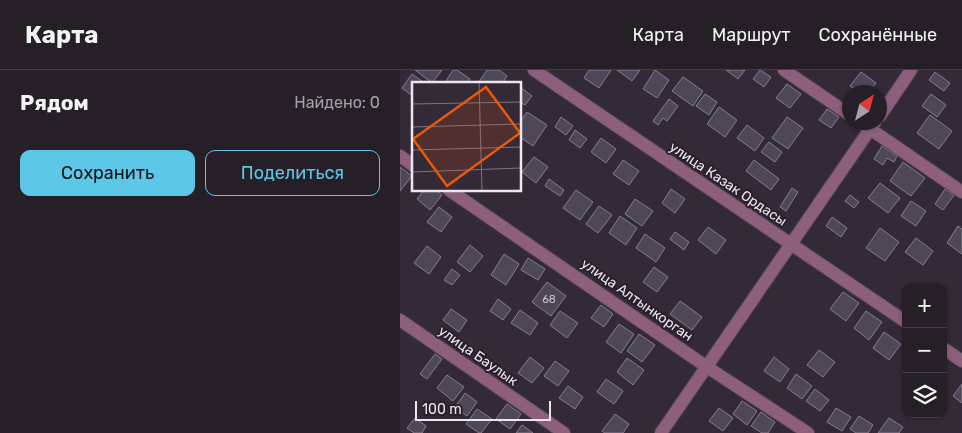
<!DOCTYPE html>
<html lang="ru">
<head>
<meta charset="utf-8">
<style>
	:root { --surface:#271f28; --page:#2f2730; --text:#f1f3f6; --muted:#a4a2a8; --line:#433d45; --accent:#5dc7e8 }
	body { margin:0; font-family:Rubik,sans-serif; background:var(--page); color:var(--text) }
	.controls { position:absolute; right:15px; bottom:15px; display:grid; overflow:hidden; border-radius:10px; box-shadow:0 1px 4px #0004 }
	.controls button { width:45px; height:45px; display:grid; place-items:center; padding:0; border:0; border-bottom:1px solid var(--line); background:var(--surface); color:var(--text); font:25px sans-serif }
	.compass { position:absolute; left:442px; top:15px; width:45px; height:45px; border-radius:50%; background:var(--surface); box-shadow:0 1px 4px #0004; rotate:36deg }
	.scale { position:absolute; left:15px; bottom:12px; width:136px; box-sizing:border-box; padding-left:5px; border:2px solid #ede6ee; border-top:0; font-size:14px; line-height:18px; white-space:nowrap; color:#ede6ee; -webkit-text-stroke:4px #2a1f2c; paint-order:stroke }
	.list { margin:0; padding:0; list-style:none }
	h2 { display:flex; justify-content:space-between; align-items:center; height:65px; margin:0; padding:0 20px; font-size:21px }
	h2 small { font-size:16px; font-weight:400; color:var(--muted) }
	.actions { display:flex; gap:10px; padding:15px 20px }
	.actions a { flex:1; padding:11px 0; border:1px solid var(--accent); border-radius:10px; text-align:center; font-size:18px; color:var(--accent) }
	.actions .main { background:var(--accent); color:#111 }
	.icon { flex:none; width:28px; height:28px; fill:none; stroke:currentColor; stroke-width:2; stroke-linecap:round; stroke-linejoin:round }
	.map { position:relative; flex:none; width:562px; height:363px; overflow:hidden }
	header { display:flex; align-items:center; gap:30px; box-sizing:border-box; height:70px; padding:0 25px; background:var(--surface); border-bottom:1px solid var(--line) }
	header strong { font-size:24px }
	nav { display:flex; gap:28px; margin-inline-start:auto; font-size:18px }
	main { display:flex }
	aside { flex:1; background:var(--surface) }
	.map>svg:first-child { display:block }
	.building { fill:#4d4757; stroke:#847e8f }
	.lines { fill:none; stroke-linecap:round; stroke-linejoin:round }
	.minor-casing { stroke:#524753; stroke-width:14 }
	.minor { stroke:#8e5f7d; stroke-width:12 }
	.labels { text-anchor:middle; dominant-baseline:central; stroke-width:4; stroke-linejoin:round; paint-order:stroke }
	.number-label { font-size:11px; fill:#c5bec8 }
	.street-label { font-size:14px; fill:#ede6ee; stroke:#2a1f2c }
	.inset-road { fill:none; stroke:#7e7580; stroke-width:1 }
	.view { fill:#e8590c; fill-opacity:0.15; stroke:#e8590c; stroke-width:2.5 }
	.inset-edge { fill:none; stroke:#ede6ee; stroke-width:2.5 }
</style>
</head>
<body>
<header>
<strong>Карта</strong>
<nav><a>Карта</a><a>Маршрут</a><a>Сохранённые</a></nav>
</header>
<main>
<aside>
<h2>Рядом<small>Найдено: 0</small></h2>
<ul class="list">
</ul>
<div class="actions"><a class="main">Сохранить</a><a>Поделиться</a></div>
</aside>
<div class="map">
<svg width="562" height="363" viewBox="0 0 562 363">
	<rect width="100%" height="100%" fill="#342936"/>
	<!-- building -->
	<path class="building" d="M 15,0 L 42,0 L 32,13 Z
		M 53,0 L 57,0 L 70,9 L 67,14 L 44,14 Z
		M 87,0 L 99,0 L 107,6 L 102,14 L 79,14 L 78,13 Z
		M 189,0 L 211,0 L 199,18 L 184,8 Z
		M 217,0 L 240,0 L 232,11 Z
		M 255,0 L 269,10 L 257,28 L 243,19 Z
		M 326,0 L 345,0 L 338,9 Z
		M 360,0 L 371,7 L 364,17 L 353,9 Z
		M 461,2 L 476,13 L 469,22 L 458,22 L 450,16 Z
		M 535,2 L 550,13 L 544,21 L 529,10 Z
		M 12,4 L 26,14 L 14,14 L 14,27 L 2,18 Z
		M 283,7 L 303,21 L 293,36 L 272,21 Z
		M 387,14 L 401,24 L 390,38 L 376,28 Z
		M 120,17 L 132,26 L 125,35 L 120,32 Z
		M 305,24 L 317,32 L 309,45 L 296,36 Z
		M 531,24 L 546,35 L 537,47 L 522,36 Z
		M 269,29 L 278,36 L 267,51 L 263,48 L 258,55 L 253,51 Z
		M 319,37 L 337,50 L 325,67 L 307,54 Z
		M 427,39 L 439,47 L 431,58 L 419,50 Z
		M 127,42 L 147,55 L 133,76 L 120,67 L 120,52 Z
		M 530,45 L 552,61 L 539,79 L 517,63 Z
		M 161,47 L 173,56 L 166,65 L 155,57 Z
		M 387,47 L 403,58 L 388,79 L 372,68 Z
		M 347,55 L 364,68 L 355,81 L 337,68 Z
		M 175,60 L 187,69 L 180,78 L 169,70 Z
		M 201,68 L 216,79 L 206,93 L 191,82 Z
		M 369,72 L 382,82 L 375,92 L 361,82 Z
		M 482,76 L 497,86 L 494,92 L 487,88 L 483,95 L 474,89 Z
		M 134,87 L 148,97 L 136,113 L 122,102 Z
		M 223,90 L 239,101 L 229,115 L 213,104 Z
		M 354,90 L 379,109 L 371,120 L 346,101 Z
		M 503,92 L 525,108 L 511,126 L 490,111 Z
		M 0,97 L 12,106 L 0,121 Z
		M 149,109 L 164,120 L 160,126 L 145,116 Z
		M 480,113 L 500,128 L 488,143 L 468,128 Z
		M 392,118 L 398,122 L 386,141 L 380,137 Z
		M 271,119 L 285,129 L 275,143 L 262,133 Z
		M 545,119 L 554,125 L 543,140 L 535,134 Z
		M 24,120 L 36,120 L 42,125 L 30,140 L 17,129 Z
		M 176,120 L 193,132 L 180,150 L 163,138 Z
		M 450,125 L 459,132 L 454,138 L 445,131 Z
		M 235,129 L 253,141 L 242,156 L 225,144 Z
		M 511,131 L 526,141 L 516,156 L 501,146 Z
		M 199,136 L 212,145 L 198,163 L 186,154 Z
		M 39,137 L 52,147 L 41,162 L 27,152 Z
		M 220,146 L 237,158 L 226,175 L 209,163 Z
		M 432,147 L 447,158 L 441,167 L 426,156 Z
		M 558,156 L 562,159 L 562,184 L 547,173 Z
		M 308,157 L 326,170 L 316,184 L 298,170 Z
		M 480,158 L 499,172 L 485,191 L 466,178 Z
		M 275,162 L 289,172 L 284,180 L 270,169 Z
		M 245,164 L 265,178 L 256,192 L 236,178 Z
		M 516,168 L 533,181 L 523,195 L 505,182 Z
		M 70,175 L 83,186 L 70,202 L 57,192 Z
		M 27,176 L 41,187 L 29,204 L 14,193 Z
		M 104,184 L 119,194 L 106,215 L 91,205 Z
		M 128,188 L 145,199 L 138,210 L 121,200 Z
		M 254,197 L 268,207 L 257,222 L 243,212 Z
		M 52,199 L 60,205 L 52,215 L 44,210 Z
		M 147,212 L 166,226 L 151,246 L 132,232 Z
		M 443,222 L 459,233 L 446,251 L 430,239 Z
		M 98,229 L 111,239 L 103,250 L 90,241 Z
		M 280,231 L 302,247 L 292,260 L 270,244 Z
		M 201,235 L 213,244 L 204,257 L 191,248 Z
		M 51,239 L 67,250 L 59,262 L 43,250 Z
		M 120,240 L 138,253 L 130,265 L 111,253 Z
		M 160,241 L 178,253 L 167,268 L 150,255 Z
		M 466,241 L 482,252 L 469,270 L 454,258 Z
		M 219,254 L 234,264 L 221,283 L 206,272 Z
		M 484,262 L 501,274 L 489,290 L 473,278 Z
		M 239,264 L 255,275 L 242,292 L 227,281 Z
		M 419,280 L 435,292 L 423,307 L 407,295 Z
		M 35,284 L 42,289 L 27,309 L 20,304 Z
		M 130,287 L 144,298 L 132,313 L 118,303 Z
		M 374,287 L 389,299 L 380,312 L 364,301 Z
		M 227,288 L 244,300 L 233,315 L 217,302 Z
		M 155,291 L 169,301 L 158,316 L 144,306 Z
		M 396,304 L 412,316 L 402,329 L 387,318 Z
		M 47,305 L 64,317 L 53,331 L 37,318 Z
		M 206,309 L 223,321 L 214,334 L 197,322 Z
		M 562,314 L 562,333 L 553,326 Z
		M 168,316 L 183,327 L 175,339 L 159,328 Z
		M 415,319 L 429,330 L 420,341 L 406,331 Z
		M 65,323 L 77,332 L 67,346 L 55,337 Z
		M 342,331 L 357,341 L 347,355 L 333,344 Z
		M 107,334 L 121,344 L 110,359 L 96,349 Z
		M 319,338 L 333,348 L 323,361 L 309,351 Z
		M 436,338 L 451,347 L 442,361 L 427,352 Z
		M 77,339 L 92,349 L 81,363 L 79,363 L 66,354 Z
		M 361,342 L 375,352 L 368,363 L 362,363 L 351,356 Z
		M 215,344 L 229,354 L 223,363 L 205,363 L 202,361 Z
		M 459,346 L 473,355 L 468,363 L 456,363 L 450,359 Z
		M 15,348 L 26,356 L 22,363 L 14,363 L 7,358 Z
		M 489,348 L 503,357 L 499,363 L 478,363 Z
		M 122,355 L 133,363 L 116,363 Z"/>
	<g class="lines">
		<defs>
			<path id="minor" d="M 134,0 L 506,252
				M 384,0 L 450,45
				M 480,46 L 511,0
				M 460,52 L 562,122
				M 0,86 L 14,96
				M 49,120 L 307,297 L 408,363
				M 0,250 L 164,363
				M 543,278 L 562,291
				M 261,363 L 475,52"/>
		</defs>
		<!-- minor casing -->
		<use href="#minor" class="minor-casing"/>
		<!-- minor -->
		<use href="#minor" class="minor"/>
	</g>
	<g class="labels">
		<!-- number labels -->
		<g class="number-label">
			<text x="149" y="229">68</text>
		</g>
		<!-- street labels -->
		<g class="street-label">
			<text transform="translate(328 114) rotate(34)">улица Казак Ордасы</text>
			<text transform="translate(237 230) rotate(35)">улица Алтынкорган</text>
			<text transform="translate(78 286) rotate(35)">улица Баулык</text>
		</g>
	</g>
	<!-- overview -->
	<g transform="translate(12 12)">
		<rect width="109" height="109" fill="#342936"/>
		<path class="inset-road" d="M 67,0 L 70,109M 0,22 L 109,20M 0,45 L 109,42M 0,68 L 109,65M 0,90 L 109,86M 91,109 L 109,108"/>
		<path class="view" d="M 74,5 L 108,51 L 35,104 L 1,57 Z"/>
		<rect width="109" height="109" class="inset-edge"/>
	</g>
</svg>
<div class="controls">
<button>+</button>
<button>−</button>
<button><svg class="icon" aria-label="layers" viewBox="0 0 24 24"><path d="M12 4l9 5-9 5-9-5zM3 14l9 5 9-5"/></svg></button>
</div>
<svg class="compass" viewBox="-18 -18 36 36"><path d="M0-13l5 13h-10z" fill="#e53935"/><path d="M0 13l5-13h-10z" fill="#a4a2a8"/></svg>
<div class="scale">100 m</div>
</div>
</main>
</body>
</html>
